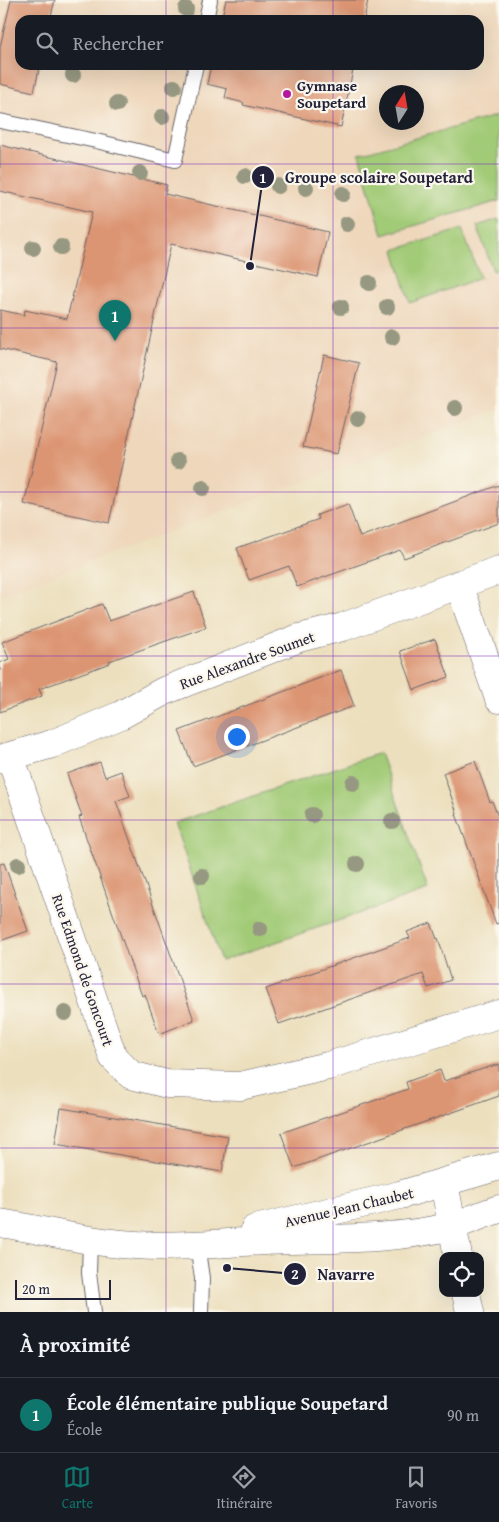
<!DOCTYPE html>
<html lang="fr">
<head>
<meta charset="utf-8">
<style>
	:root { --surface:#171b24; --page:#20242c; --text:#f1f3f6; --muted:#9ea1a6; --line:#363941; --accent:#0f766e }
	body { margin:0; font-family:"Gentium Book Plus",serif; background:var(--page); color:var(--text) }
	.controls { position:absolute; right:15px; bottom:15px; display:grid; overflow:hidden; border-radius:10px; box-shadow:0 5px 20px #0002 }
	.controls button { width:45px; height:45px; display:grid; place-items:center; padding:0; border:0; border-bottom:1px solid var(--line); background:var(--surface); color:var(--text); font:25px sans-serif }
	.compass { position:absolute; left:379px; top:85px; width:45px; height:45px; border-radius:50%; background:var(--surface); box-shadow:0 5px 20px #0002; rotate:11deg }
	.scale { position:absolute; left:15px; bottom:12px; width:96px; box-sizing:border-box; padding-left:5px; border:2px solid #22223b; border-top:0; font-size:14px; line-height:18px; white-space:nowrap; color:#22223b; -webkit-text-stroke:4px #fbf7ec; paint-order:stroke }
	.you { position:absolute; left:236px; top:736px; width:18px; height:18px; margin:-12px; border:4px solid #fff; border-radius:50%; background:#1a73e8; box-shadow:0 0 0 8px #1a73e833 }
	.badge { display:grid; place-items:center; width:32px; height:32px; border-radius:50%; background:var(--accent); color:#fff; font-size:16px; font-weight:700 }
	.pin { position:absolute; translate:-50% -41px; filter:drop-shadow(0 1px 2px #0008) }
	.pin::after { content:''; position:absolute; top:26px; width:18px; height:15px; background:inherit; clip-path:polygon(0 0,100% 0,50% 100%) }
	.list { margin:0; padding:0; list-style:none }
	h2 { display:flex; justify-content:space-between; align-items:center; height:65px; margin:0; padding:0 20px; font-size:21px }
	h2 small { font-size:16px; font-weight:400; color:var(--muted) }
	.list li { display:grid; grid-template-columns:32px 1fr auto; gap:15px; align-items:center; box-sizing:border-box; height:75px; padding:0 20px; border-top:1px solid var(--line) }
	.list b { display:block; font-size:19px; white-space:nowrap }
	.list p { margin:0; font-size:16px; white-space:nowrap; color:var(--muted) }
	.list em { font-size:16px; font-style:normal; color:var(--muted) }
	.icon { flex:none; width:28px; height:28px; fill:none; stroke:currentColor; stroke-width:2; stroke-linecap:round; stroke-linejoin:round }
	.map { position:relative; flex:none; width:499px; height:1312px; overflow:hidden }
	.search { position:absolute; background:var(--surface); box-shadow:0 5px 20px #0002; left:15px; right:15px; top:15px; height:55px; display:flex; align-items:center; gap:12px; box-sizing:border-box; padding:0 18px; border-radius:15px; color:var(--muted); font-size:19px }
	.sheet { height:140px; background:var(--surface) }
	nav { display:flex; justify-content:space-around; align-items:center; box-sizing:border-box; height:70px; border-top:1px solid var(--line); background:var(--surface); font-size:14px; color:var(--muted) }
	nav a { display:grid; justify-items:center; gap:2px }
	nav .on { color:var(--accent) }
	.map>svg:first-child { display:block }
	.built { fill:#eed7bb; fill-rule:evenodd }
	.green { fill:#a2cb77; stroke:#627659 }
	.building { fill:#dc9573 }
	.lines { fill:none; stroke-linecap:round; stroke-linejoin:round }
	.lane-casing { stroke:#696468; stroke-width:16 }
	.street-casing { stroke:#696468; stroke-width:29 }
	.secondary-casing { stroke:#696468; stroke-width:29 }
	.lane { stroke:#fff; stroke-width:14 }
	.street { stroke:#fff; stroke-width:28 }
	.secondary { stroke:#fff; stroke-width:28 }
	.tree { fill:#969881 }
	.grid { fill:none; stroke:#7b2cbf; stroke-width:1; stroke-opacity:0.55 }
	.poi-dot { fill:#b5179e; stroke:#fbf7ec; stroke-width:2 }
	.labels { text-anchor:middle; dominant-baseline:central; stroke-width:4.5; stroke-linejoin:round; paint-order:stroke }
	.poi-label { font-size:15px; font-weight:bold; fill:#22223b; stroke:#fbf7ec; text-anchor:start }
	.street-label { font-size:15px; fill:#22223b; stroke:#fbf7ec }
	.leader { fill:none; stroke:#22223b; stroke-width:2 }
	.callout-dot { fill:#22223b; stroke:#fbf7ec; stroke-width:2 }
	.mark-label { font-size:15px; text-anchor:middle; font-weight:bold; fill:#fff }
	.callout-label { font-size:16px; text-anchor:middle; font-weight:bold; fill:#22223b; stroke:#fbf7ec; stroke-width:4.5; stroke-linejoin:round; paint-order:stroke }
</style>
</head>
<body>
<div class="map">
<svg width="499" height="1312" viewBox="0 0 499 1312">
	<rect width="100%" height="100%" fill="#fbf7ec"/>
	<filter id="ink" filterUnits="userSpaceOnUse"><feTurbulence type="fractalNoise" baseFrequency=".02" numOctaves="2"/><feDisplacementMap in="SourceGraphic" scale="10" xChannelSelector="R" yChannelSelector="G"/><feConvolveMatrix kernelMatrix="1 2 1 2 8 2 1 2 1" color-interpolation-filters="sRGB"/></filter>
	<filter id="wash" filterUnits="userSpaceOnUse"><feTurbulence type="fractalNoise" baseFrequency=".0096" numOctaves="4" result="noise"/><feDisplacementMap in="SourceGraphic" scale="20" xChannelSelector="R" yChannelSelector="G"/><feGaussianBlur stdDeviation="1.12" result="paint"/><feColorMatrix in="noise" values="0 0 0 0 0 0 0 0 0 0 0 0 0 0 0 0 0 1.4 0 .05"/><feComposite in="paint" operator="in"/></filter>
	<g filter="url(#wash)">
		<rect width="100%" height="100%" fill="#ecdfbd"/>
		<!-- built -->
		<path class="built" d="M 0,0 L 499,0 L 499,409 L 0,595 ZM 20,20 L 479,20 L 479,65 L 20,65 ZM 386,92 L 416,92 L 416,122 L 386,122 Z"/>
		<!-- green -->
		<path class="green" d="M 499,115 L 499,201 L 383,235 L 359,154 Z
			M 499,219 L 499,269 L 493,271 L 477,226 Z
			M 462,229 L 480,278 L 410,303 L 394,250 Z
			M 380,753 L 428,890 L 221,961 L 174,823 Z"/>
		<g id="blocks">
			<!-- building -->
			<path class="building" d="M 11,0 L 55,0 L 50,20 L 20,20 L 20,65 L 40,65 L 34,92 L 0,84 L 0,47 Z
				M 226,0 L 368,0 L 364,20 L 221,20 Z
				M 211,65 L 354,65 L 341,127 L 243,105 L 244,103 L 225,98 L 227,89 L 207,84 Z
				M 0,145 L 167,185 L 165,194 L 328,232 L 318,277 L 171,244 L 109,523 L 24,504 L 57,362 L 0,349 L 0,310 L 24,315 L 25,310 L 67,319 L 92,212 L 0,191 Z
				M 324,355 L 359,363 L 337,454 L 303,447 Z
				M 499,485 L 499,523 L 404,558 L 400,550 L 297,587 L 289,566 L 249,580 L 237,548 L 319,519 L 317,515 L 348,504 L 360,537 Z
				M 194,592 L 206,627 L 109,661 L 110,663 L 39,689 L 42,696 L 0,712 L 0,663 L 9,659 L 2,642 L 102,604 L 109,621 Z
				M 435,639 L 449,677 L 414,690 L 400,651 Z
				M 341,670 L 354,706 L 193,766 L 179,731 Z
				M 475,761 L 490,802 L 492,801 L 499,819 L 499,923 L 496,924 L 456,814 L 457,813 L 443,773 Z
				M 100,762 L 105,777 L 121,771 L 130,796 L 116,801 L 194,1020 L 159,1034 L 145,994 L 142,996 L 79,817 L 82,816 L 67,774 Z
				M 4,863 L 28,931 L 0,941 L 0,864 Z
				M 431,923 L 437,939 L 438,938 L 451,980 L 428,988 L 423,974 L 279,1024 L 266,989 L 410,938 L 407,932 Z
				M 499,1064 L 499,1096 L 294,1168 L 281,1133 L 408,1089 L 406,1082 L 440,1070 L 444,1081 Z
				M 61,1108 L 228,1136 L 222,1172 L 55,1144 Z"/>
		</g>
	</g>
	<g filter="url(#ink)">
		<use href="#blocks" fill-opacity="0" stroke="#696468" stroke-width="1"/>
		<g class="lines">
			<defs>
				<path id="lane" d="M 206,20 L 210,0
					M 0,121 L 96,141 L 175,160 L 196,65
					M 90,1241 L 89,1273 L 94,1312
					M 197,1244 L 202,1278 L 201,1312"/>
				<path id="street" d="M 459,584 L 499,699
					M 10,756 L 113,1057 L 131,1075 L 167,1084 L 240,1086 L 328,1066 L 499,1014
					M 0,759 L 52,744 L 121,715 L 164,691 L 299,638 L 343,627 L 499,570
					M 444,1183 L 458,1256
					M 466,1293 L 470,1312"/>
				<path id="secondary" d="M 0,1223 C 45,1230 89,1243 135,1245 C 177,1248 221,1243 264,1241 C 326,1238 391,1241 452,1226 C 468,1221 483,1214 499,1209
					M 255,1229 L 400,1195 L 499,1166"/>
			</defs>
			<!-- lane casing -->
			<use href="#lane" class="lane-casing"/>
			<!-- street casing -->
			<use href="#street" class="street-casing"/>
			<!-- secondary casing -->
			<use href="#secondary" class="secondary-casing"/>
			<!-- lane -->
			<use href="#lane" class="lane"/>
			<!-- street -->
			<use href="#street" class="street"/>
			<!-- secondary -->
			<use href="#secondary" class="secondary"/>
		</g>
		<!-- trees -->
		<g class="tree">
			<circle cx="186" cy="9" r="8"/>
			<circle cx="73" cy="75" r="8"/>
			<circle cx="174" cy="87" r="8"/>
			<circle cx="117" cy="104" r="8"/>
			<circle cx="162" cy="117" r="8"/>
			<circle cx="140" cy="173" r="8"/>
			<circle cx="245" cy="176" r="8"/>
			<circle cx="278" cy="186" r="8"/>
			<circle cx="306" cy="188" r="8"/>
			<circle cx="343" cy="194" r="8"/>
			<circle cx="347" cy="224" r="8"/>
			<circle cx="61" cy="247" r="8"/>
			<circle cx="33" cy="248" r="8"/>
			<circle cx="369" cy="283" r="8"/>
			<circle cx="341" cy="307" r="8"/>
			<circle cx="387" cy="307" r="8"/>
			<circle cx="392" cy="337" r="8"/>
			<circle cx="455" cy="408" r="8"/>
			<circle cx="358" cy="419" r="8"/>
			<circle cx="178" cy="461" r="8"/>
			<circle cx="203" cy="488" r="8"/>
			<circle cx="353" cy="783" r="8"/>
			<circle cx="312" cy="815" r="8"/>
			<circle cx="392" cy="821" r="8"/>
			<circle cx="357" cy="864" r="8"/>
			<circle cx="18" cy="865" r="8"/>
			<circle cx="202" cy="876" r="8"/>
			<circle cx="260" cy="929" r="8"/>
			<circle cx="65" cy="1013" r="8"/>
		</g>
	</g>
	<!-- grid -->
	<path class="grid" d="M 166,0 L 166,20M 333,0 L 333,20M 166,65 L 166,1312M 333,65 L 333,1312M 0,164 L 499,164M 0,328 L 499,328M 0,492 L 499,492M 0,656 L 499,656M 0,820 L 499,820M 0,984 L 499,984M 0,1148 L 499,1148"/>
	<!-- markers -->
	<circle class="poi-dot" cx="287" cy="94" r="5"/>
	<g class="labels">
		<!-- poi labels -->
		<g class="poi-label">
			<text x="297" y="85">Gymnase<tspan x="297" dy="17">Soupetard</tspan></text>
		</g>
		<!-- street labels -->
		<g class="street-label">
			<text transform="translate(247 660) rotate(-20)">Rue Alexandre Soumet</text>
			<text transform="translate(83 970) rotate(71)">Rue Edmond de Goncourt</text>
			<text transform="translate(349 1207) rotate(-13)">Avenue Jean Chaubet</text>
		</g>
	</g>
	<!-- callouts -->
	<path class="leader" d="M250 266L263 177M227 1268L295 1274"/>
	<g class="callout-dot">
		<circle cx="250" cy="266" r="5"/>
		<circle cx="227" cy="1268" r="5"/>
		<circle cx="263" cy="177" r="12"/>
		<circle cx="295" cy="1274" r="12"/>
	</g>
	<g class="mark-label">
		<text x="263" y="183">1</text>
		<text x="295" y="1279">2</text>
	</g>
	<g class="callout-label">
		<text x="379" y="183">Groupe scolaire Soupetard</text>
		<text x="346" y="1280">Navarre</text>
	</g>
</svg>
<div class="controls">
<button><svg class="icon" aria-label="locate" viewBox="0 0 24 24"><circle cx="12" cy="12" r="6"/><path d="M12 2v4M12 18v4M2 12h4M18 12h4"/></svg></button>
</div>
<svg class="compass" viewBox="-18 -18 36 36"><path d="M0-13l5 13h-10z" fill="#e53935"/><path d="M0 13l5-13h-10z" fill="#9ea1a6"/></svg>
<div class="scale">20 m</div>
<div class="you"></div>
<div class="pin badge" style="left:115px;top:341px">1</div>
<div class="search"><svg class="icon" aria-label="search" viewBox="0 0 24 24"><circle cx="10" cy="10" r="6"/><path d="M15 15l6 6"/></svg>Rechercher</div>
</div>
<section class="sheet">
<h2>À proximité<small></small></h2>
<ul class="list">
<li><span class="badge">1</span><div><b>École élémentaire publique Soupetard</b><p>École</p></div><em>90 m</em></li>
</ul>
</section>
<nav>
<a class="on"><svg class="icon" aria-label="map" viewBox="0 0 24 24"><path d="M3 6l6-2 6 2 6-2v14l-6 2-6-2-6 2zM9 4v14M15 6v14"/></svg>Carte</a>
<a><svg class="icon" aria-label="directions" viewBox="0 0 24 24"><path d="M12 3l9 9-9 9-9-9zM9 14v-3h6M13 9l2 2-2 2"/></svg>Itinéraire</a>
<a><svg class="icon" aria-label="saved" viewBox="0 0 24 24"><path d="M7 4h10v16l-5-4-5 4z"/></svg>Favoris</a>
</nav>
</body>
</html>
